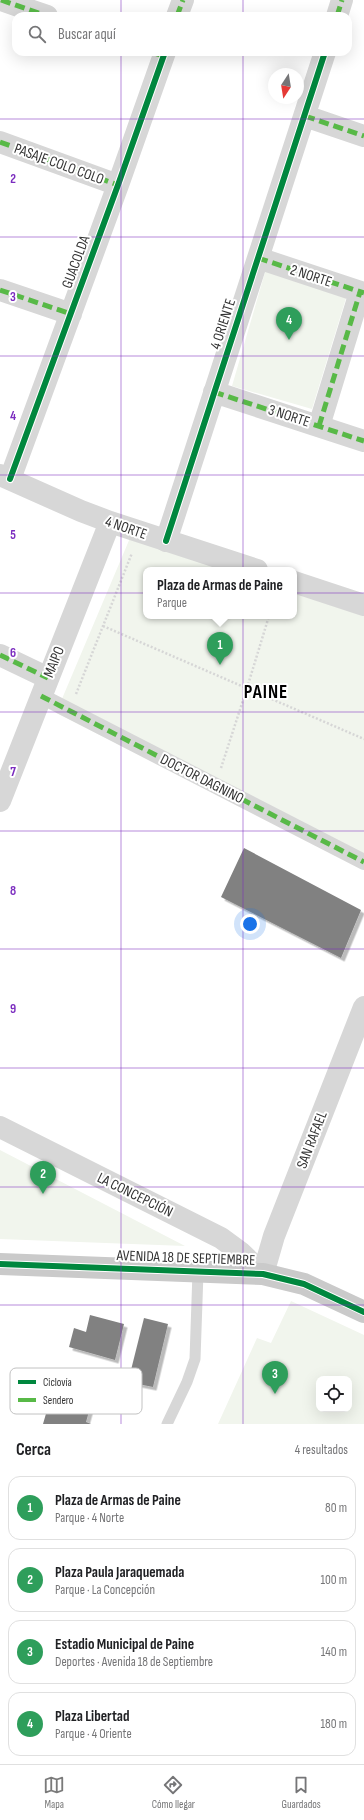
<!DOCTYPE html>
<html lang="es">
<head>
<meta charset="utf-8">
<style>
	:root { --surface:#fff; --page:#f2f2f2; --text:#202124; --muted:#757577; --line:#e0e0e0; --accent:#7a7a7a }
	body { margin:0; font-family:"Sofia Sans Condensed",sans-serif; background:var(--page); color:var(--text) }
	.controls { position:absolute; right:12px; bottom:12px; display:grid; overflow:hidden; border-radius:8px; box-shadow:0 4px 16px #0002 }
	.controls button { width:36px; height:36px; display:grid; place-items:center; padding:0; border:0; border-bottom:1px solid var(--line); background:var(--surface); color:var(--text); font:20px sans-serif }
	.compass { position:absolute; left:268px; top:68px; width:36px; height:36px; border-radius:50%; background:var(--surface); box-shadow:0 4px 16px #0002; rotate:192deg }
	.you { position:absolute; left:250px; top:924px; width:14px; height:14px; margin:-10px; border:3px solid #fff; border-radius:50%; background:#1a73e8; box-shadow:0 0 0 6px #1a73e833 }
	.badge { display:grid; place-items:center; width:26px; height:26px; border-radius:50%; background:var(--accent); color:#fff; font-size:13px; font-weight:700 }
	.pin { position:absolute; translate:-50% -33px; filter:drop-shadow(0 1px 2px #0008) }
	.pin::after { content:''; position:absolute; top:21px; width:14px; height:12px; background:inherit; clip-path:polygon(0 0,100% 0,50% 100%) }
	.popup { position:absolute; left:143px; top:567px; width:154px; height:52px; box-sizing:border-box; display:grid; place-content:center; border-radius:8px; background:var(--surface); filter:drop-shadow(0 1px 3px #0005); font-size:13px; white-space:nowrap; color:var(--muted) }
	.popup b { font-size:15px; color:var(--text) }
	.popup::after { content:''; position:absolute; left:50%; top:100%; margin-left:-8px; border:8px solid transparent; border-top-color:var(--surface) }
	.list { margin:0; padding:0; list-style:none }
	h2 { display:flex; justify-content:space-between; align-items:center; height:52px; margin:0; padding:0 16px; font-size:17px }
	h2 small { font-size:13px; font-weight:400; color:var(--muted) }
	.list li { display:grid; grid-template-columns:26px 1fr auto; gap:12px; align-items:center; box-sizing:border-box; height:64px; margin:0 8px 8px; padding:0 8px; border:1px solid var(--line); border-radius:12px }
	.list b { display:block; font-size:15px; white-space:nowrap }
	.list p { margin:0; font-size:13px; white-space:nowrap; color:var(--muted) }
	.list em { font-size:13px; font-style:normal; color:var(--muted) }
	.icon { flex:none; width:22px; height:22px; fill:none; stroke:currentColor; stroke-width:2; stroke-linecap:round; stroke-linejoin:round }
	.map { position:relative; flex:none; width:364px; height:1424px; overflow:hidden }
	.search { position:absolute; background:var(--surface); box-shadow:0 4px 16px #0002; left:12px; right:12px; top:12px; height:44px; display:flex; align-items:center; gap:10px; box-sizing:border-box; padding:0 14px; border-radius:12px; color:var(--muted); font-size:15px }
	.sheet { height:340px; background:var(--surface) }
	nav { display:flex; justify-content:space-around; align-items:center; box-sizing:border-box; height:56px; border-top:1px solid var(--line); background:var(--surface); font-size:11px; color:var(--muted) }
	nav a { display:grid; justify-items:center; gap:2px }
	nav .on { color:var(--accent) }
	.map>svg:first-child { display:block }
	.green { fill:#f1f5ed; fill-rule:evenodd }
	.building { fill:#818181; filter:url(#shadow) }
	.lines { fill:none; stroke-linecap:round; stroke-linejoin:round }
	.path { stroke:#d6d6d6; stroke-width:2.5; stroke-dasharray:2 2; stroke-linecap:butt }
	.service { stroke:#d7d7d7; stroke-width:11 }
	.pedestrian { stroke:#d7d7d7; stroke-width:16 }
	.minor { stroke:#d7d7d7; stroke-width:22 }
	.tertiary { stroke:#d7d7d7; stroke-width:22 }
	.primary { stroke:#cacaca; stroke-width:22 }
	.quiet { stroke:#58b947; stroke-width:5; stroke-dasharray:10 5; stroke-linecap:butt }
	.cycleway-casing { stroke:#fff; stroke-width:8 }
	.cycleway { stroke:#00873e; stroke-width:6 }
	.grid { fill:none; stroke:#7b2cbf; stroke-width:1; stroke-opacity:0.55 }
	.labels { text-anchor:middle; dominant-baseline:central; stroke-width:4; stroke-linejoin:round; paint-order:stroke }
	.street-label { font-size:15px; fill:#333; stroke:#fff }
	.district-label { font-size:19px; font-weight:bold; letter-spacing:1px; fill:#000; stroke:#fff }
	.key { fill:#fff; stroke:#c2c2c2; stroke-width:1 }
	.key-label { font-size:11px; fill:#333 }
	.grid-label { font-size:13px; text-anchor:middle; font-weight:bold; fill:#7b2cbf; stroke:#fff; stroke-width:4; stroke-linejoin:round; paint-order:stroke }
</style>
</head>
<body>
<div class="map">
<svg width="364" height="1424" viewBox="0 0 364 1424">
	<defs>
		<filter id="shadow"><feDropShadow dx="3.5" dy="3.5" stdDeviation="0" flood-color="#0004"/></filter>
	</defs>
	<rect width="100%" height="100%" fill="#fff"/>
	<!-- green -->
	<path class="green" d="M 266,269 L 347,295 L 312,409 L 232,386 Z
		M 130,538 L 225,570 L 146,570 L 146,616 L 294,616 L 294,593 L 364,616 L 364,867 L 56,713 Z
		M 0,1150 L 185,1246 L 0,1239 Z
		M 291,1301 L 364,1335 L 364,1424 L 218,1424 L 257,1338 L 271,1343 ZM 319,1379 L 349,1379 L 349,1409 L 319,1409 Z"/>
	<!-- building -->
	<path class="building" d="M 244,848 L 361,910 L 341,958 L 221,897 Z
		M 90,1315 L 124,1324 L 115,1360 L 69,1347 L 74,1328 L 86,1332 Z
		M 144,1318 L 168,1324 L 153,1387 L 128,1382 Z
		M 58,1372 L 97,1383 L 86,1422 L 91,1424 L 43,1424 Z"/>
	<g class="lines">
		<!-- path -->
		<path class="path" d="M 103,626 L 364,739
			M 76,694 L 132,553
			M 221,768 L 247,688 L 269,616"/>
		<!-- service -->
		<path class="service" d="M 167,1424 L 187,1382 L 195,1359 L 198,1272"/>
		<!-- pedestrian -->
		<path class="pedestrian" d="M 41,696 L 364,862"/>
		<!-- minor -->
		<path class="minor" d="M 1,0 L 47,16
			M 177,16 L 183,0
			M 337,16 L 342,0
			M 305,116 L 364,136
			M 0,142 L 118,185
			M 258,258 L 364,293
			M 0,290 L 71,314
			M 214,392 L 364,441
			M 319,426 L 360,292
			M 10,479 L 118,185 L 165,52
			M 166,541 L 325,52
			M 0,655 L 48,678
			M 0,1127 L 221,1238 L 240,1252 L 263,1274"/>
		<!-- tertiary -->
		<path class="tertiary" d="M 0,475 L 81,511 L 110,522 L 257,570
			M 294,582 L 364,605
			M 0,801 L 110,522
			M 263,1274 L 274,1236 L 364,1007"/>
		<!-- primary -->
		<path class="primary" d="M 0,1264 L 263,1274 L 304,1284 L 364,1312"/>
		<!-- quiet -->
		<path class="quiet" d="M 1,0 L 47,16
			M 177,16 L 183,0
			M 337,16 L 342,0
			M 151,52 L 163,56
			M 305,116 L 364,136
			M 0,142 L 118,185
			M 258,258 L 364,293
			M 0,290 L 71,314
			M 214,392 L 364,441
			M 319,426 L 360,292
			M 0,655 L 48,678
			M 41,696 L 364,862"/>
		<defs>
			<path id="cycleway" d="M 10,479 L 118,185 L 165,52
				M 166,541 L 325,52
				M 0,1264 L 263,1274 L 304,1284 L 364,1312"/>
		</defs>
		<!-- cycleway casing -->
		<use href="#cycleway" class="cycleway-casing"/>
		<!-- cycleway -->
		<use href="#cycleway" class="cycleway"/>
	</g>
	<!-- grid -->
	<path class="grid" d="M 121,0 L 121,16M 243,0 L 243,16M 121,52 L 121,1424M 243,52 L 243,1424M 0,119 L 364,119M 0,237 L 364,237M 0,356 L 364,356M 0,475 L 364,475M 0,593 L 364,593M 0,712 L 364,712M 0,831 L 364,831M 0,949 L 364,949M 0,1068 L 364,1068M 0,1187 L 364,1187M 0,1305 L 364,1305"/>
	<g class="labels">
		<!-- street labels -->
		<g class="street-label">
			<text transform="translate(59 164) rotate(20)">PASAJE COLO COLO</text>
			<text transform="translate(76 262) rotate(-70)">GUACOLDA</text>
			<text transform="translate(311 276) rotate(18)">2 NORTE</text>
			<text transform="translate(223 324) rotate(-72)">4 ORIENTE</text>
			<text transform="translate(289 416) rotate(18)">3 NORTE</text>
			<text transform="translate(126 528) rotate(19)">4 NORTE</text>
			<text transform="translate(54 662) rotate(-68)">MAIPO</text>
			<text transform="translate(202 779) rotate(27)">DOCTOR DAGNINO</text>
			<text transform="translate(312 1140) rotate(-69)">SAN RAFAEL</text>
			<text transform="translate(135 1195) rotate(26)">LA CONCEPCIÓN</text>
			<text transform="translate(186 1258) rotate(2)">AVENIDA 18 DE SEPTIEMBRE</text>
		</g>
		<!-- district labels -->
		<g class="district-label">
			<text x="266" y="692">PAINE</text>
		</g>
	</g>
	<!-- legend -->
	<rect x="10" y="1368" width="132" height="46" rx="6" class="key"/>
	<rect x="18" y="1380" width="18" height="4" fill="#00873e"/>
	<rect x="18" y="1398" width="18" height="4" fill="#58b947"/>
	<g class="key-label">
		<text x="43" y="1386">Ciclovía</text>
		<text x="43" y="1404">Sendero</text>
	</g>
	<g class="grid-label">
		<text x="13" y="183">2</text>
		<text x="13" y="301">3</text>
		<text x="13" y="420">4</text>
		<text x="13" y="539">5</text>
		<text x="13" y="657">6</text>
		<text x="13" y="776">7</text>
		<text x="13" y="895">8</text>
		<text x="13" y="1013">9</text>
	</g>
</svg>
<div class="controls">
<button><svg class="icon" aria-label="locate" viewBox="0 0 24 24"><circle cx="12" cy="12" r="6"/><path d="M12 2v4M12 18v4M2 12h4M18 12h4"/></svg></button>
</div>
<svg class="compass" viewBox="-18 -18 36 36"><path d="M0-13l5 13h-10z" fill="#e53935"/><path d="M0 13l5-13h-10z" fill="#757577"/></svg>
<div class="you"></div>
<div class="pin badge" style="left:220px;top:665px;background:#2e9e5b">1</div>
<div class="popup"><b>Plaza de Armas de Paine</b>Parque</div>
<div class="pin badge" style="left:43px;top:1194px;background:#2e9e5b">2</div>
<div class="pin badge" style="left:275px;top:1394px;background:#2e9e5b">3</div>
<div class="pin badge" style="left:289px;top:340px;background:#2e9e5b">4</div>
<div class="search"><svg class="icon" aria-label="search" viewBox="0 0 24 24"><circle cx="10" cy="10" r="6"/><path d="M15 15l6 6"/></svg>Buscar aquí</div>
</div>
<section class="sheet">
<h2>Cerca<small>4 resultados</small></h2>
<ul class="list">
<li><span class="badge" style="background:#2e9e5b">1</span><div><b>Plaza de Armas de Paine</b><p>Parque · 4 Norte</p></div><em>80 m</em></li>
<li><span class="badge" style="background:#2e9e5b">2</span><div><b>Plaza Paula Jaraquemada</b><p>Parque · La Concepción</p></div><em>100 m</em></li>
<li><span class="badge" style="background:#2e9e5b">3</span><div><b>Estadio Municipal de Paine</b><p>Deportes · Avenida 18 de Septiembre</p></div><em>140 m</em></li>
<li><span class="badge" style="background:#2e9e5b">4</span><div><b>Plaza Libertad</b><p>Parque · 4 Oriente</p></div><em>180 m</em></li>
</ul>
</section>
<nav>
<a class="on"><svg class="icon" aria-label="map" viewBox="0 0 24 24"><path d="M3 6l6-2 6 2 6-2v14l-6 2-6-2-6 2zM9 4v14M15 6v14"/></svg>Mapa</a>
<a><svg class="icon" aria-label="directions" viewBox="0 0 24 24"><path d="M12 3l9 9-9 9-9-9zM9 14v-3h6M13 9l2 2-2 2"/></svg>Cómo llegar</a>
<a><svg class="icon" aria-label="saved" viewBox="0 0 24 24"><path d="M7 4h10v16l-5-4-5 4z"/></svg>Guardados</a>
</nav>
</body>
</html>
